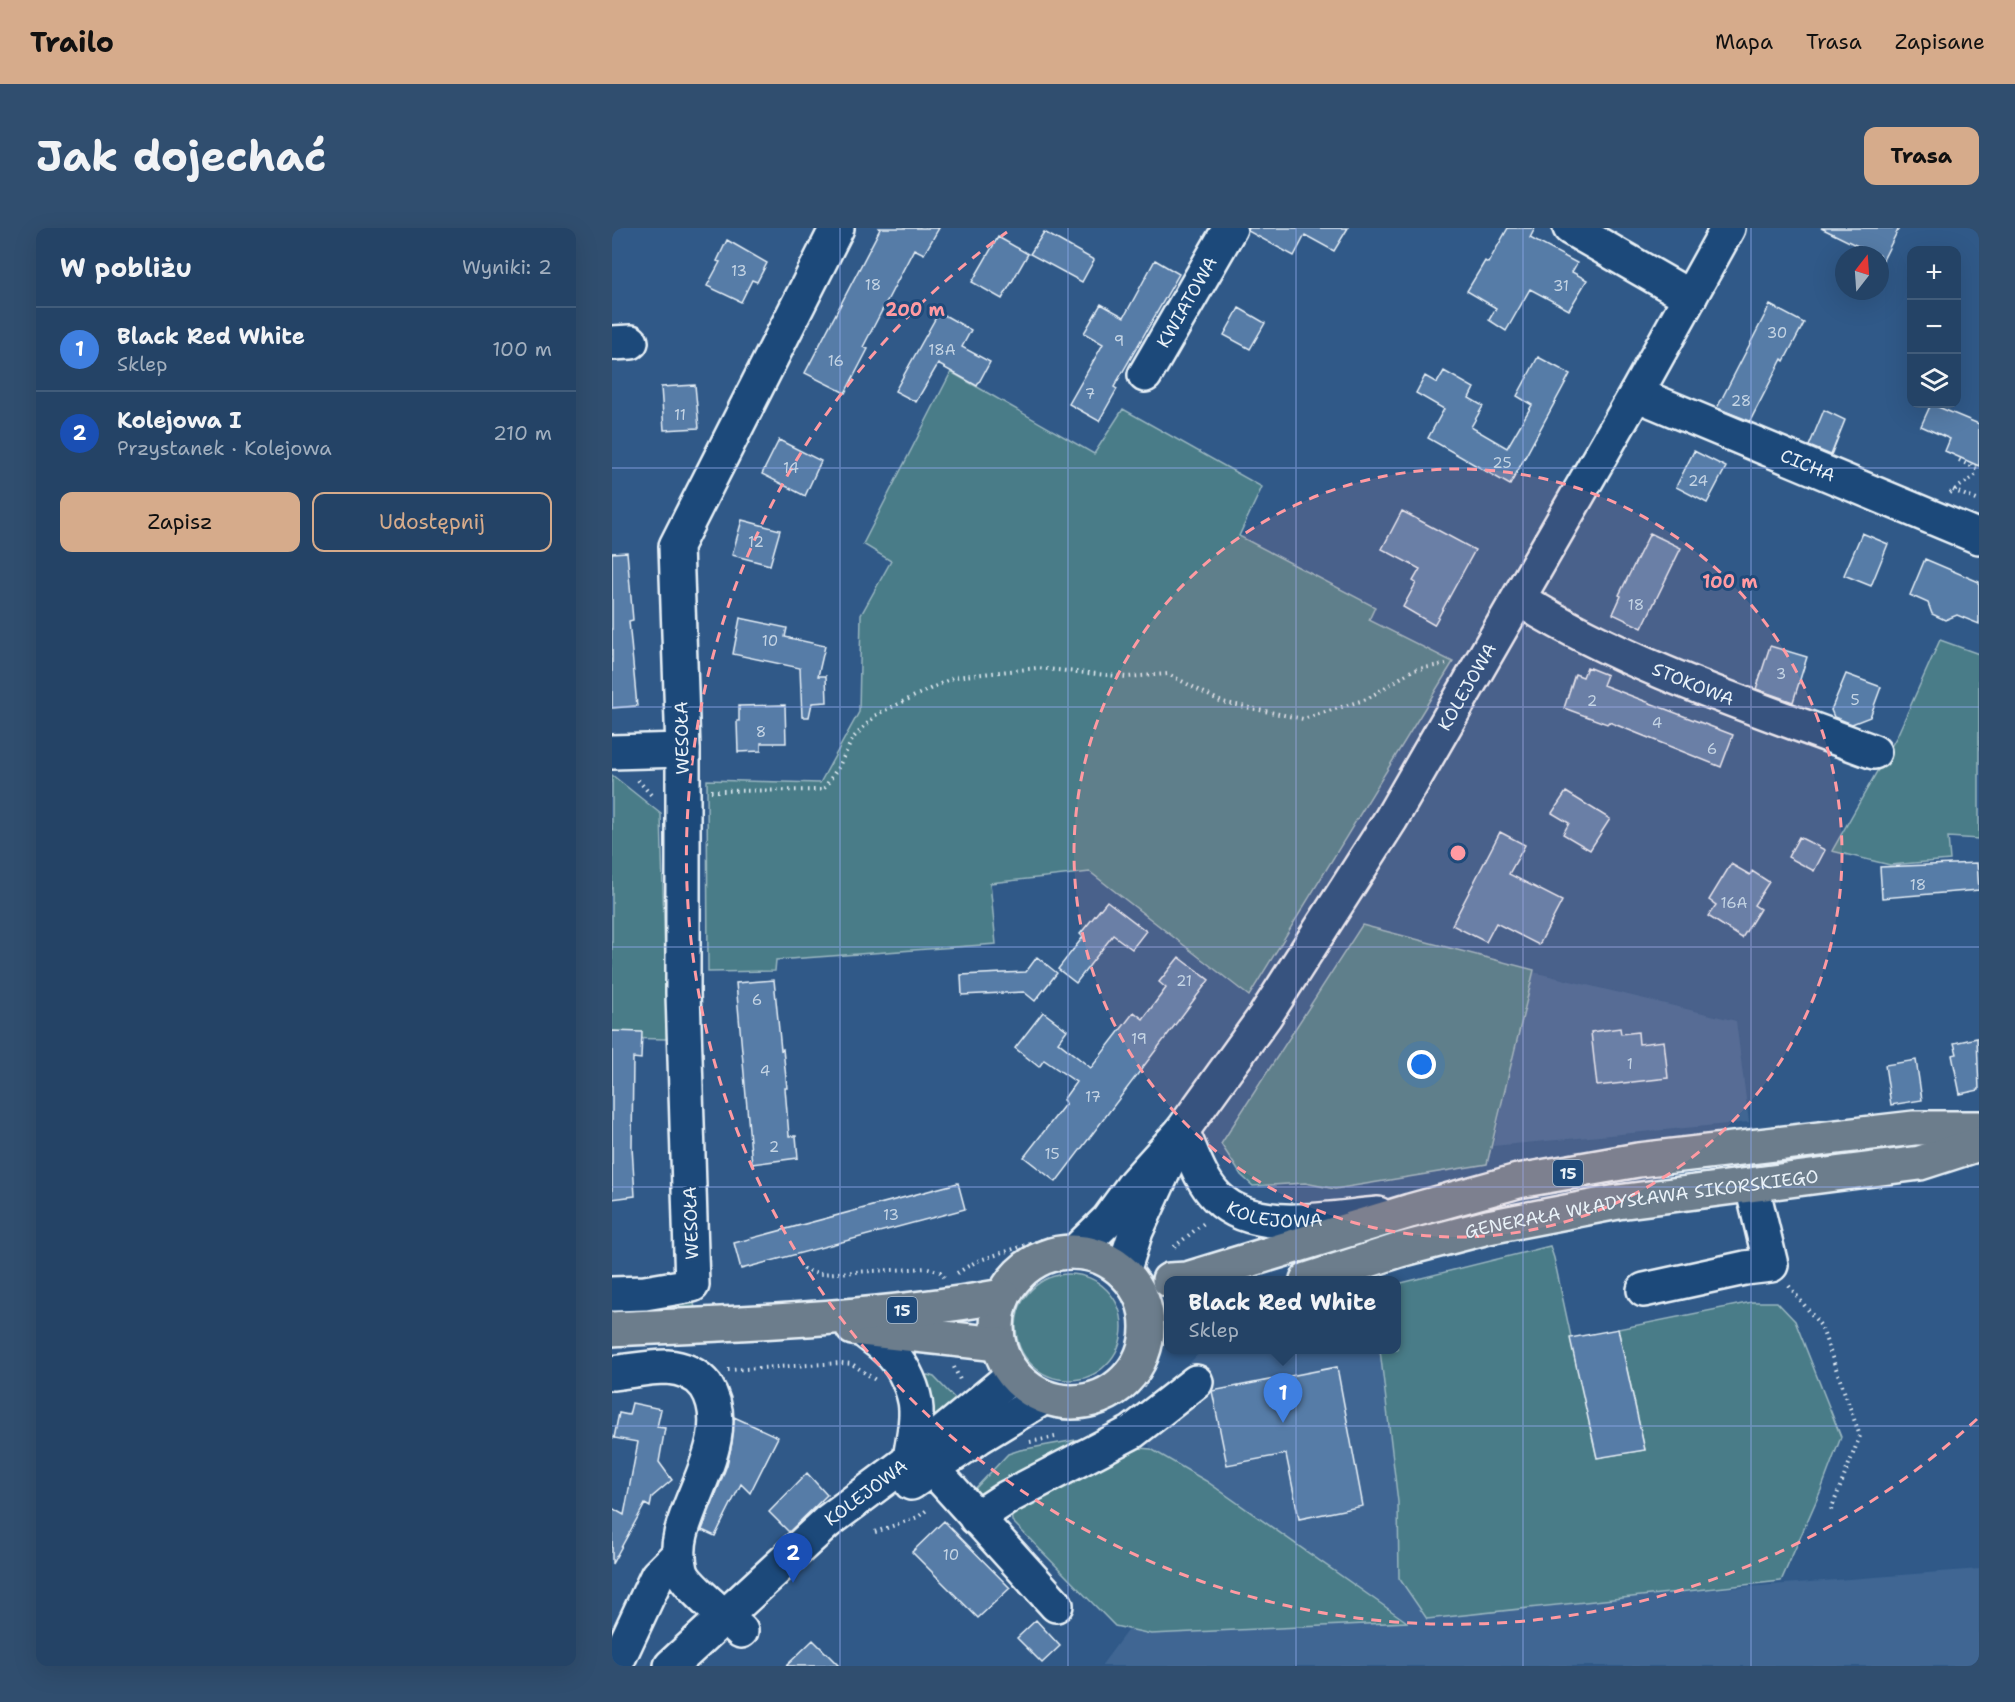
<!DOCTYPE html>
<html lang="pl">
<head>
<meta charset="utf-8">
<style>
	:root { --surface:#244366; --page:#304e6f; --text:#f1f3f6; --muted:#a3b0bf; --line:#415c7a; --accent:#d6ab8b }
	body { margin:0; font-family:"Shantell Sans",sans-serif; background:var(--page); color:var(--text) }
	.controls { position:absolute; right:18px; top:18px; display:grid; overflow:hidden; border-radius:12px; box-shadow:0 6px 24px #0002 }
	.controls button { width:54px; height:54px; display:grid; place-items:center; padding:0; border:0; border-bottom:2px solid var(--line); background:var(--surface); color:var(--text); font:30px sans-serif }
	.compass { position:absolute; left:1223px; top:18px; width:54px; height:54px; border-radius:50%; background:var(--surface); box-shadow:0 6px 24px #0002; rotate:17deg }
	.you { position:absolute; left:810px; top:837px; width:21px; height:21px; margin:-15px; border:4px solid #fff; border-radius:50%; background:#1a73e8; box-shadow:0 0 0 9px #1a73e833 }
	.badge { display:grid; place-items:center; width:39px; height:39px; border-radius:50%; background:var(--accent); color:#fff; font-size:20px; font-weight:700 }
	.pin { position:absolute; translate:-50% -50px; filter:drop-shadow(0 2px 3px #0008) }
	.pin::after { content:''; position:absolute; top:32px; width:21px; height:18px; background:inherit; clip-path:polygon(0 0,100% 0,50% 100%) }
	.popup { position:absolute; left:552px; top:1048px; width:237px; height:78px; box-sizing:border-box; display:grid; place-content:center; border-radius:12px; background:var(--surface); filter:drop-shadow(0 2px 4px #0005); font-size:20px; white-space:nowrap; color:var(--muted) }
	.popup b { font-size:22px; color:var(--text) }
	.popup::after { content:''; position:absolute; left:50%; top:100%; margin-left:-12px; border:12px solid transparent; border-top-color:var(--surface) }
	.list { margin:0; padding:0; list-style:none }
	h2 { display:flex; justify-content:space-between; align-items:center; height:78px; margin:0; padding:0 24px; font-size:26px }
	h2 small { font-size:20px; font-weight:400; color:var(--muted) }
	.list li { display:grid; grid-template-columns:39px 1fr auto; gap:18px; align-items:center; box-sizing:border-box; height:84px; padding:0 24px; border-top:2px solid var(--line) }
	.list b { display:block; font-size:22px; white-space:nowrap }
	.list p { margin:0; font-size:20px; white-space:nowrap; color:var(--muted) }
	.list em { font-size:20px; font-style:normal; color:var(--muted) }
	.actions { display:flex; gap:12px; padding:18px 24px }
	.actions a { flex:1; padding:14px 0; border:2px solid var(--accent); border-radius:12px; text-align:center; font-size:21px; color:var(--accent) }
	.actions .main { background:var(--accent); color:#111 }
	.icon { flex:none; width:33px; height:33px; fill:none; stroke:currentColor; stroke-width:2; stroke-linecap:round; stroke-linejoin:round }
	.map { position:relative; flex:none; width:1367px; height:1438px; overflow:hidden; border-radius:12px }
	header { display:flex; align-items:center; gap:36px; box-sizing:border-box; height:84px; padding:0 30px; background:var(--accent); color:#111 }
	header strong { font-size:28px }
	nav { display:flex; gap:33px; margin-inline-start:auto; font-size:21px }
	.intro { display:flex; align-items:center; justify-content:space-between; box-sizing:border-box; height:144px; padding:0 36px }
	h1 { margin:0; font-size:42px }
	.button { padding:15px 27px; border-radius:12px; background:var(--accent); color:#111; font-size:21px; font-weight:700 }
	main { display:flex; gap:36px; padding:0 36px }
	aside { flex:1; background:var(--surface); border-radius:12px; box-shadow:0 6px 24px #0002 }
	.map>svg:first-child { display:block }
	.built { fill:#3f6693 }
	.green { fill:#4a7c88; stroke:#99b6c0; stroke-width:1.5 }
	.building { fill:#577ba7; stroke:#e8f1f8; stroke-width:1.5 }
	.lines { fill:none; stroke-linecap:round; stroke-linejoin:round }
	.minor-casing { stroke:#e8f1f8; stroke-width:38 }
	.major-casing { stroke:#e8f1f8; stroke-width:38 }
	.path { stroke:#e8f1f8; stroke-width:4; stroke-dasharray:1.5 4.5; stroke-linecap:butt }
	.minor { stroke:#1f4a7a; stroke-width:33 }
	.major { stroke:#6c7d8c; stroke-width:33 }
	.grid { fill:none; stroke:#8da8ea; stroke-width:1.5; stroke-opacity:0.55 }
	.ring { fill:none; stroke:#ff9aa2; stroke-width:3; stroke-dasharray:10 8 }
	.labels { text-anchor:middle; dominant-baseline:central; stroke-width:6; stroke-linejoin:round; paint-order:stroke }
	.number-label { font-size:15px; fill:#c4d4e4 }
	.shield { fill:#1f4a7a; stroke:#acbfd2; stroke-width:1.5 }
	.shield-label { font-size:16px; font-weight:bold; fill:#e8f1f8 }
	.street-label { font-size:18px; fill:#e8f1f8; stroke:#1f4a7a }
	.centre { fill:#ff9aa2; stroke:#1f4a7a; stroke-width:3 }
	.ring-label { font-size:18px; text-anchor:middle; font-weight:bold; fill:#ff9aa2; stroke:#1f4a7a; stroke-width:6; stroke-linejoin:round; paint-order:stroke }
</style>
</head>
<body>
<header>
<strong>Trailo</strong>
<nav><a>Mapa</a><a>Trasa</a><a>Zapisane</a></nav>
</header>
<div class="intro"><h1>Jak dojechać</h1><a class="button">Trasa</a></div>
<main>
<aside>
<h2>W pobliżu<small>Wyniki: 2</small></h2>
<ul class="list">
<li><span class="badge" style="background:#3f7fe0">1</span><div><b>Black Red White</b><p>Sklep</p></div><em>100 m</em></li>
<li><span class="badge" style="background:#1a4fb4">2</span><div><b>Kolejowa I</b><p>Przystanek · Kolejowa</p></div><em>210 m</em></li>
</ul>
<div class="actions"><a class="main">Zapisz</a><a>Udostępnij</a></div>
</aside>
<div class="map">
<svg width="1367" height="1438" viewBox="0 0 1367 1438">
	<rect width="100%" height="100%" fill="#305988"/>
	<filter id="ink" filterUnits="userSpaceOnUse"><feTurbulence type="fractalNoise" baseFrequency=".0167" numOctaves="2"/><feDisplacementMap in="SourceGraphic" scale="12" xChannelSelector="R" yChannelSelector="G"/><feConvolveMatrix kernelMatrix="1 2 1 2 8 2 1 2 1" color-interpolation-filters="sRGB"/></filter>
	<g filter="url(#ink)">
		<!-- built -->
		<path class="built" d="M 921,744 L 1124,793 L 1137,894 L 881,918 Z
			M 590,1122 L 768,1122 L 786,1274 L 787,1350 L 810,1384 L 1367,1341 L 1367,1438 L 489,1438 L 520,1396 L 594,1253 L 539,1221 L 524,1192 Z"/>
		<!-- green -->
		<path class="green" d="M 339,144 L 482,226 L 511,181 L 650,259 L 627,308 L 763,379 L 757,392 L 841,434 L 637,768 L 478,644 L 378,655 L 384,716 L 164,732 L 163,743 L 96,744 L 95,552 L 208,555 L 247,484 L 249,387 L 279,333 L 251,316 Z
			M 1328,412 L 1367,426 L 1367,611 L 1336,609 L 1338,632 L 1278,637 L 1220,623 L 1285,508 Z
			M 0,547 L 49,586 L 55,811 L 0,810 Z
			M 750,697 L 922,742 L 875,936 L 723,961 L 693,955 L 641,958 L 629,947 L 609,916 Z
			M 938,1018 L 942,1030 L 985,1230 L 1033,1222 L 1006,1101 L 1140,1074 L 1165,1074 L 1183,1093 L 1229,1209 L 1209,1262 L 1169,1353 L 815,1391 L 787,1350 L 786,1274 L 768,1122 L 785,1122 L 785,1056 Z
			M404 1099a53 53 0 1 1 106 0a53 53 0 1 1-106 0Z
			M 80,1069 L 84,1083 L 0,1087 L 0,1074 Z
			M 316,1147 L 322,1149 L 351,1179 L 317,1203 L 305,1148 Z
			M 480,1209 L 369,1269 L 362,1268 L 360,1264 L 396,1226 L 408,1222 Z
			M 514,1219 L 539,1221 L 594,1253 L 795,1394 L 539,1406 L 503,1398 L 400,1293 L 399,1280 Z"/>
		<!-- building -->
		<path class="building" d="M 266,0 L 327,0 L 312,26 L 302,21 L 251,119 L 256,121 L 233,165 L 193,145 L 268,1 Z
			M 637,0 L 736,0 L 722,23 L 693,7 L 682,28 L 636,3 Z
			M 896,0 L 923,0 L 918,10 L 965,35 L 960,44 L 975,52 L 957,82 L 918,61 L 894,103 L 877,92 L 884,80 L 855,63 L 873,33 L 876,35 Z
			M 1209,0 L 1287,0 L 1271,32 L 1268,30 L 1268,27 L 1246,27 L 1250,20 Z
			M 432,4 L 482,32 L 470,54 L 418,26 Z
			M 386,9 L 416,26 L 390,71 L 360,54 Z
			M 115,12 L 155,35 L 145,54 L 140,52 L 129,74 L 95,58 L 108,34 L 105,33 Z
			M 543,32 L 567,46 L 502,159 L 505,161 L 487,193 L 457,176 L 491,116 L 472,105 L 489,76 L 512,89 Z
			M 1158,77 L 1192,95 L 1172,133 L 1170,131 L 1138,193 L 1105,180 Z
			M 627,80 L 653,95 L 638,121 L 612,107 Z
			M 327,84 L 359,102 L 350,119 L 378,134 L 365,158 L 326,136 L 304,174 L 283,163 Z
			M 926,129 L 958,146 L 898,257 L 816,210 L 832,181 L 804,165 L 813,148 L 825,155 L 832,143 L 862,160 L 857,170 L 871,178 L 859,199 L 895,220 L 920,177 L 905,168 Z
			M 83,157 L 87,200 L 52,202 L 49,159 Z
			M 1319,176 L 1367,196 L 1367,238 L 1333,223 L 1338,211 L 1309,198 Z
			M 1212,182 L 1233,192 L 1219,227 L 1197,218 Z
			M 167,212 L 209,233 L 193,268 L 150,246 Z
			M 1082,223 L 1114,239 L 1095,275 L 1064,259 Z
			M 790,283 L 863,322 L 822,397 L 791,379 L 804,355 L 801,353 L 808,341 L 770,321 Z
			M 130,292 L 168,302 L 158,337 L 120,327 Z
			M 1038,305 L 1069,320 L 1030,400 L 1001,386 L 1009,368 L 1007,367 Z
			M 1250,305 L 1276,316 L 1259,358 L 1232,347 Z
			M 15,324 L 21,392 L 17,393 L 25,478 L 0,480 L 0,325 Z
			M 1313,331 L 1367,354 L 1367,396 L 1345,387 L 1333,392 L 1320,386 L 1316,375 L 1298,367 Z
			M 128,390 L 175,400 L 173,409 L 213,418 L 206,448 L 214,448 L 215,474 L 200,475 L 197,489 L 190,489 L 188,440 L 121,426 Z
			M 1158,418 L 1195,429 L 1181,474 L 1144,461 Z
			M 975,439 L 995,447 L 991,457 L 1121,507 L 1109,539 L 997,494 L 995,496 L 952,480 L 963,446 L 971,449 Z
			M 1234,446 L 1269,459 L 1258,489 L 1240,496 L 1222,489 L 1219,482 Z
			M 173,477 L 174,515 L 149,515 L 149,523 L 126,524 L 125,493 L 127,493 L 127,478 Z
			M 954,564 L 998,591 L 978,622 L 951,606 L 957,595 L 940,585 Z
			M 888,604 L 913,617 L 897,646 L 950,673 L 927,717 L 884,695 L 874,714 L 840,697 Z
			M 1187,609 L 1213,622 L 1202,643 L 1176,629 Z
			M 1365,635 L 1367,662 L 1270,670 L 1268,639 Z
			M 1119,636 L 1138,647 L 1140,643 L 1157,654 L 1142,677 L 1148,681 L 1130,710 L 1096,688 L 1104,677 L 1097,672 Z
			M 495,673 L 534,703 L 520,721 L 501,707 L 464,755 L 446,741 L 471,709 L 468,706 Z
			M 425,729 L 445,745 L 423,773 L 412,764 L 350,767 L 349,747 L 414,744 Z
			M 567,729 L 597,752 L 444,954 L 412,929 L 454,875 L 451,872 L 464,854 L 432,832 L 427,839 L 403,820 L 431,784 L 455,802 L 446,814 L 479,840 L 522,784 L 531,791 L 554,760 L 547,754 Z
			M 162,752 L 169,822 L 171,821 L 175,860 L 173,860 L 177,908 L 184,908 L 186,930 L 140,936 L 124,755 Z
			M 1008,800 L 1009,806 L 1026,804 L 1027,816 L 1052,813 L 1056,850 L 985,858 L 979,804 Z
			M 0,803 L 30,804 L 29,831 L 21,830 L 20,919 L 23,968 L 0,971 Z
			M 1365,810 L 1367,862 L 1348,866 L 1340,827 L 1345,826 L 1342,815 Z
			M 1304,832 L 1310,872 L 1279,877 L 1273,837 Z
			M 346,955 L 353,981 L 129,1041 L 122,1015 Z
			M 1006,1101 L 1033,1222 L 985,1230 L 958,1110 Z
			M 725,1139 L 751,1278 L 687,1291 L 674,1226 L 615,1237 L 600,1163 Z
			M 20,1175 L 49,1181 L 45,1199 L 53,1200 L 47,1234 L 60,1252 L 40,1269 L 38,1279 L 33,1276 L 0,1336 L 0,1280 L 12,1287 L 26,1214 L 2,1210 L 7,1185 L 17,1187 Z
			M 122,1189 L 166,1209 L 138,1265 L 129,1256 L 103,1308 L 90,1302 L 115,1237 L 120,1215 Z
			M 195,1245 L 215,1267 L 177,1304 L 157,1284 Z
			M 332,1293 L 398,1360 L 366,1390 L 300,1324 Z
			M 424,1392 L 448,1418 L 430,1435 L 405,1410 Z
			M 201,1412 L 227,1438 L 174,1438 Z"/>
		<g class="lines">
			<defs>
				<g id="minor">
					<path d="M 958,0 L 1078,69"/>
					<path d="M 0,115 L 19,114"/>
					<path id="s1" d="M 533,147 L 618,0"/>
					<path id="s2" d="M 1024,166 L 1367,309"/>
					<path id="s3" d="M 907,371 C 1016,439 1141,479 1262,524"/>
					<path d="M 0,524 L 71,522"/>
					<path id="s4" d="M 570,903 C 580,925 588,952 605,969 C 643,1007 717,990 766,986"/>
					<path id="s5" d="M 463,1024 L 496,992 L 523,955 L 570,903 L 653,788 L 779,591 L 1024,166 L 1116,0"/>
					<path d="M 511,1044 L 524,1003 L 558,929"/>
					<path d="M 1032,1062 L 1133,1040 L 1159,1037 L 1140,958"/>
					<path d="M 0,1066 L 33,1065 L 80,1057 L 71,765 L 71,522 L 64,318 L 225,0"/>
					<path d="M 251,1102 C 261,1110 272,1117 280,1126 C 292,1139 303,1163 304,1181 C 305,1197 300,1215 298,1232"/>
					<path d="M 0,1145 C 18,1143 37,1139 55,1139 C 70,1140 85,1146 94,1158 C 123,1203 80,1261 69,1306 C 66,1318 66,1330 69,1342 C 72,1356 117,1392 129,1403"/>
					<path d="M 320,1240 L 444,1377"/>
					<path d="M 299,1255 L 367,1209 L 431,1170"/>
					<path d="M 364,1290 L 396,1269 L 520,1204 L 584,1154"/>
					<path d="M 4,1436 L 45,1348 L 66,1327"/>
					<path id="s6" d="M 59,1438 L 215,1294 L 298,1232 L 401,1147"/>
				</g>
				<g id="major">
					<circle cx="460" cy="1099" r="75"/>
					<path d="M 557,1052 L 575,1051 L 798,983 L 906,953 L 1026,932 L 1302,900 L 1367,900"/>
					<path id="s7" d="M 695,1052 L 788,1022 L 876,999 L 1006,974 L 1308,935 L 1367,916"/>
					<path d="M 241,1100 L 386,1116"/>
					<path d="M 0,1101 C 131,1095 262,1091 391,1068"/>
				</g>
			</defs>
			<!-- minor casing -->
			<use href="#minor" class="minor-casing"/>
			<!-- major casing -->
			<use href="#major" class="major-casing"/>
			<!-- path -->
			<path class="path" d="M 1347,232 L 1367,242
				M 1341,262 L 1367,273
				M 1338,265 L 1367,245
				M 26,552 L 41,569
				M 99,563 L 211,562 L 227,538 L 241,510 L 265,486 L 343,449 L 425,440 L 515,449 L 556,446 L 610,474 L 691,491 L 755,471 L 801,442 L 834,436
				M 562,1019 L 592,995
				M 191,1041 L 206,1046 L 316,1040 L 328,1044 L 332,1049
				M 345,1045 L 365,1033 L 439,1009
				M 1177,1058 L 1209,1098 L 1248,1208 L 1219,1282
				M 342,1139 L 349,1154
				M 116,1142 L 229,1135 L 240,1136 L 265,1153
				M 418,1214 L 443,1209
				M 263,1304 L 306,1289 L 316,1281"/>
			<!-- minor -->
			<use href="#minor" class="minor"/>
			<!-- major -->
			<use href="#major" class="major"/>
		</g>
	</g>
	<!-- grid -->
	<path class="grid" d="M 228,0 L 228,1438M 456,0 L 456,1438M 684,0 L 684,1438M 911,0 L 911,1438M 1139,0 L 1139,1438M 0,240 L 1367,240M 0,479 L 1367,479M 0,719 L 1367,719M 0,959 L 1367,959M 0,1198 L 1367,1198"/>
	<!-- distance rings -->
	<circle cx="846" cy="625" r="384" fill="#ff9aa2" fill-opacity=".12"/>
	<g class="ring">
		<circle cx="846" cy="625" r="384"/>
		<path d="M1365 1191A768 768 0 1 1 395 4"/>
	</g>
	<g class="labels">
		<!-- number labels -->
		<g class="number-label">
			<text x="127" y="43">13</text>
			<text x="261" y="57">18</text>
			<text x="949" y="58">31</text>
			<text x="1165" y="105">30</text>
			<text x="507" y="113">9</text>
			<text x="330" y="122">18A</text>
			<text x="224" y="133">16</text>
			<text x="478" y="166">7</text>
			<text x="1129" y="173">28</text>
			<text x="68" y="187">11</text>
			<text x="890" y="235">25</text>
			<text x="179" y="240">14</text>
			<text x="1086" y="253">24</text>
			<text x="144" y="314">12</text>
			<text x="1024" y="377">18</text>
			<text x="158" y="413">10</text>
			<text x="1169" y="446">3</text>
			<text x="1243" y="472">5</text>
			<text x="980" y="473">2</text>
			<text x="1045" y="495">4</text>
			<text x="149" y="504">8</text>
			<text x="1100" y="521">6</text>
			<text x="1306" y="657">18</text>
			<text x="1122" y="675">16A</text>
			<text x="572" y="753">21</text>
			<text x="145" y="772">6</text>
			<text x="527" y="811">19</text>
			<text x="1018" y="836">1</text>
			<text x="153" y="843">4</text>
			<text x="481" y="869">17</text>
			<text x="162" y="919">2</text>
			<text x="440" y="926">15</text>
			<text x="279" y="987">13</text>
			<text x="339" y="1327">10</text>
		</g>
		<!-- shield labels -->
		<g class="shield">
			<rect x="941" y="932" width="30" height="26" rx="4.5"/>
			<rect x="275" y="1069" width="30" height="26" rx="4.5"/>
		</g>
		<g class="shield-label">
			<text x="956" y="945">15</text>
			<text x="290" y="1082">15</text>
		</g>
		<!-- street labels -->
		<g class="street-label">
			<text stroke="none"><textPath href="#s1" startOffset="84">KWIATOWA</textPath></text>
			<text stroke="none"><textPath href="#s2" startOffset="186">CICHA</textPath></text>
			<text stroke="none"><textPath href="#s3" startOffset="194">STOKOWA</textPath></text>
			<text stroke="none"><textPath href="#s5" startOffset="690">KOLEJOWA</textPath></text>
			<text transform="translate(70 510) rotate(-91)">WESOŁA</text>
			<text stroke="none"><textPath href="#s7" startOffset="344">GENERAŁA WŁADYSŁAWA SIKORSKIEGO</textPath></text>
			<text stroke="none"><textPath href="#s4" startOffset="138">KOLEJOWA</textPath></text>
			<text transform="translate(79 995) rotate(-92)">WESOŁA</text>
			<text stroke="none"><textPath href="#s6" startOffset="261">KOLEJOWA</textPath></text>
		</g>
	</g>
	<circle cx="846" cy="625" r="9" class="centre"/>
	<g class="ring-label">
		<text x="303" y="88">200 m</text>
		<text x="1118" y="360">100 m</text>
	</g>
</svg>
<div class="controls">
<button>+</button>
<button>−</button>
<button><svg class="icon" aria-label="layers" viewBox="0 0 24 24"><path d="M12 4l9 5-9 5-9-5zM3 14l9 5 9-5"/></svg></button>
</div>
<svg class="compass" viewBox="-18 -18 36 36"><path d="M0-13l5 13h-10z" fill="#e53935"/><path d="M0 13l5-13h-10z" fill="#a3b0bf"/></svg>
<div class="you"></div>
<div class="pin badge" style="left:671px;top:1195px;background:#3f7fe0">1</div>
<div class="popup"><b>Black Red White</b>Sklep</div>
<div class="pin badge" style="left:181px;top:1355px;background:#1a4fb4">2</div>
</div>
</main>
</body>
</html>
